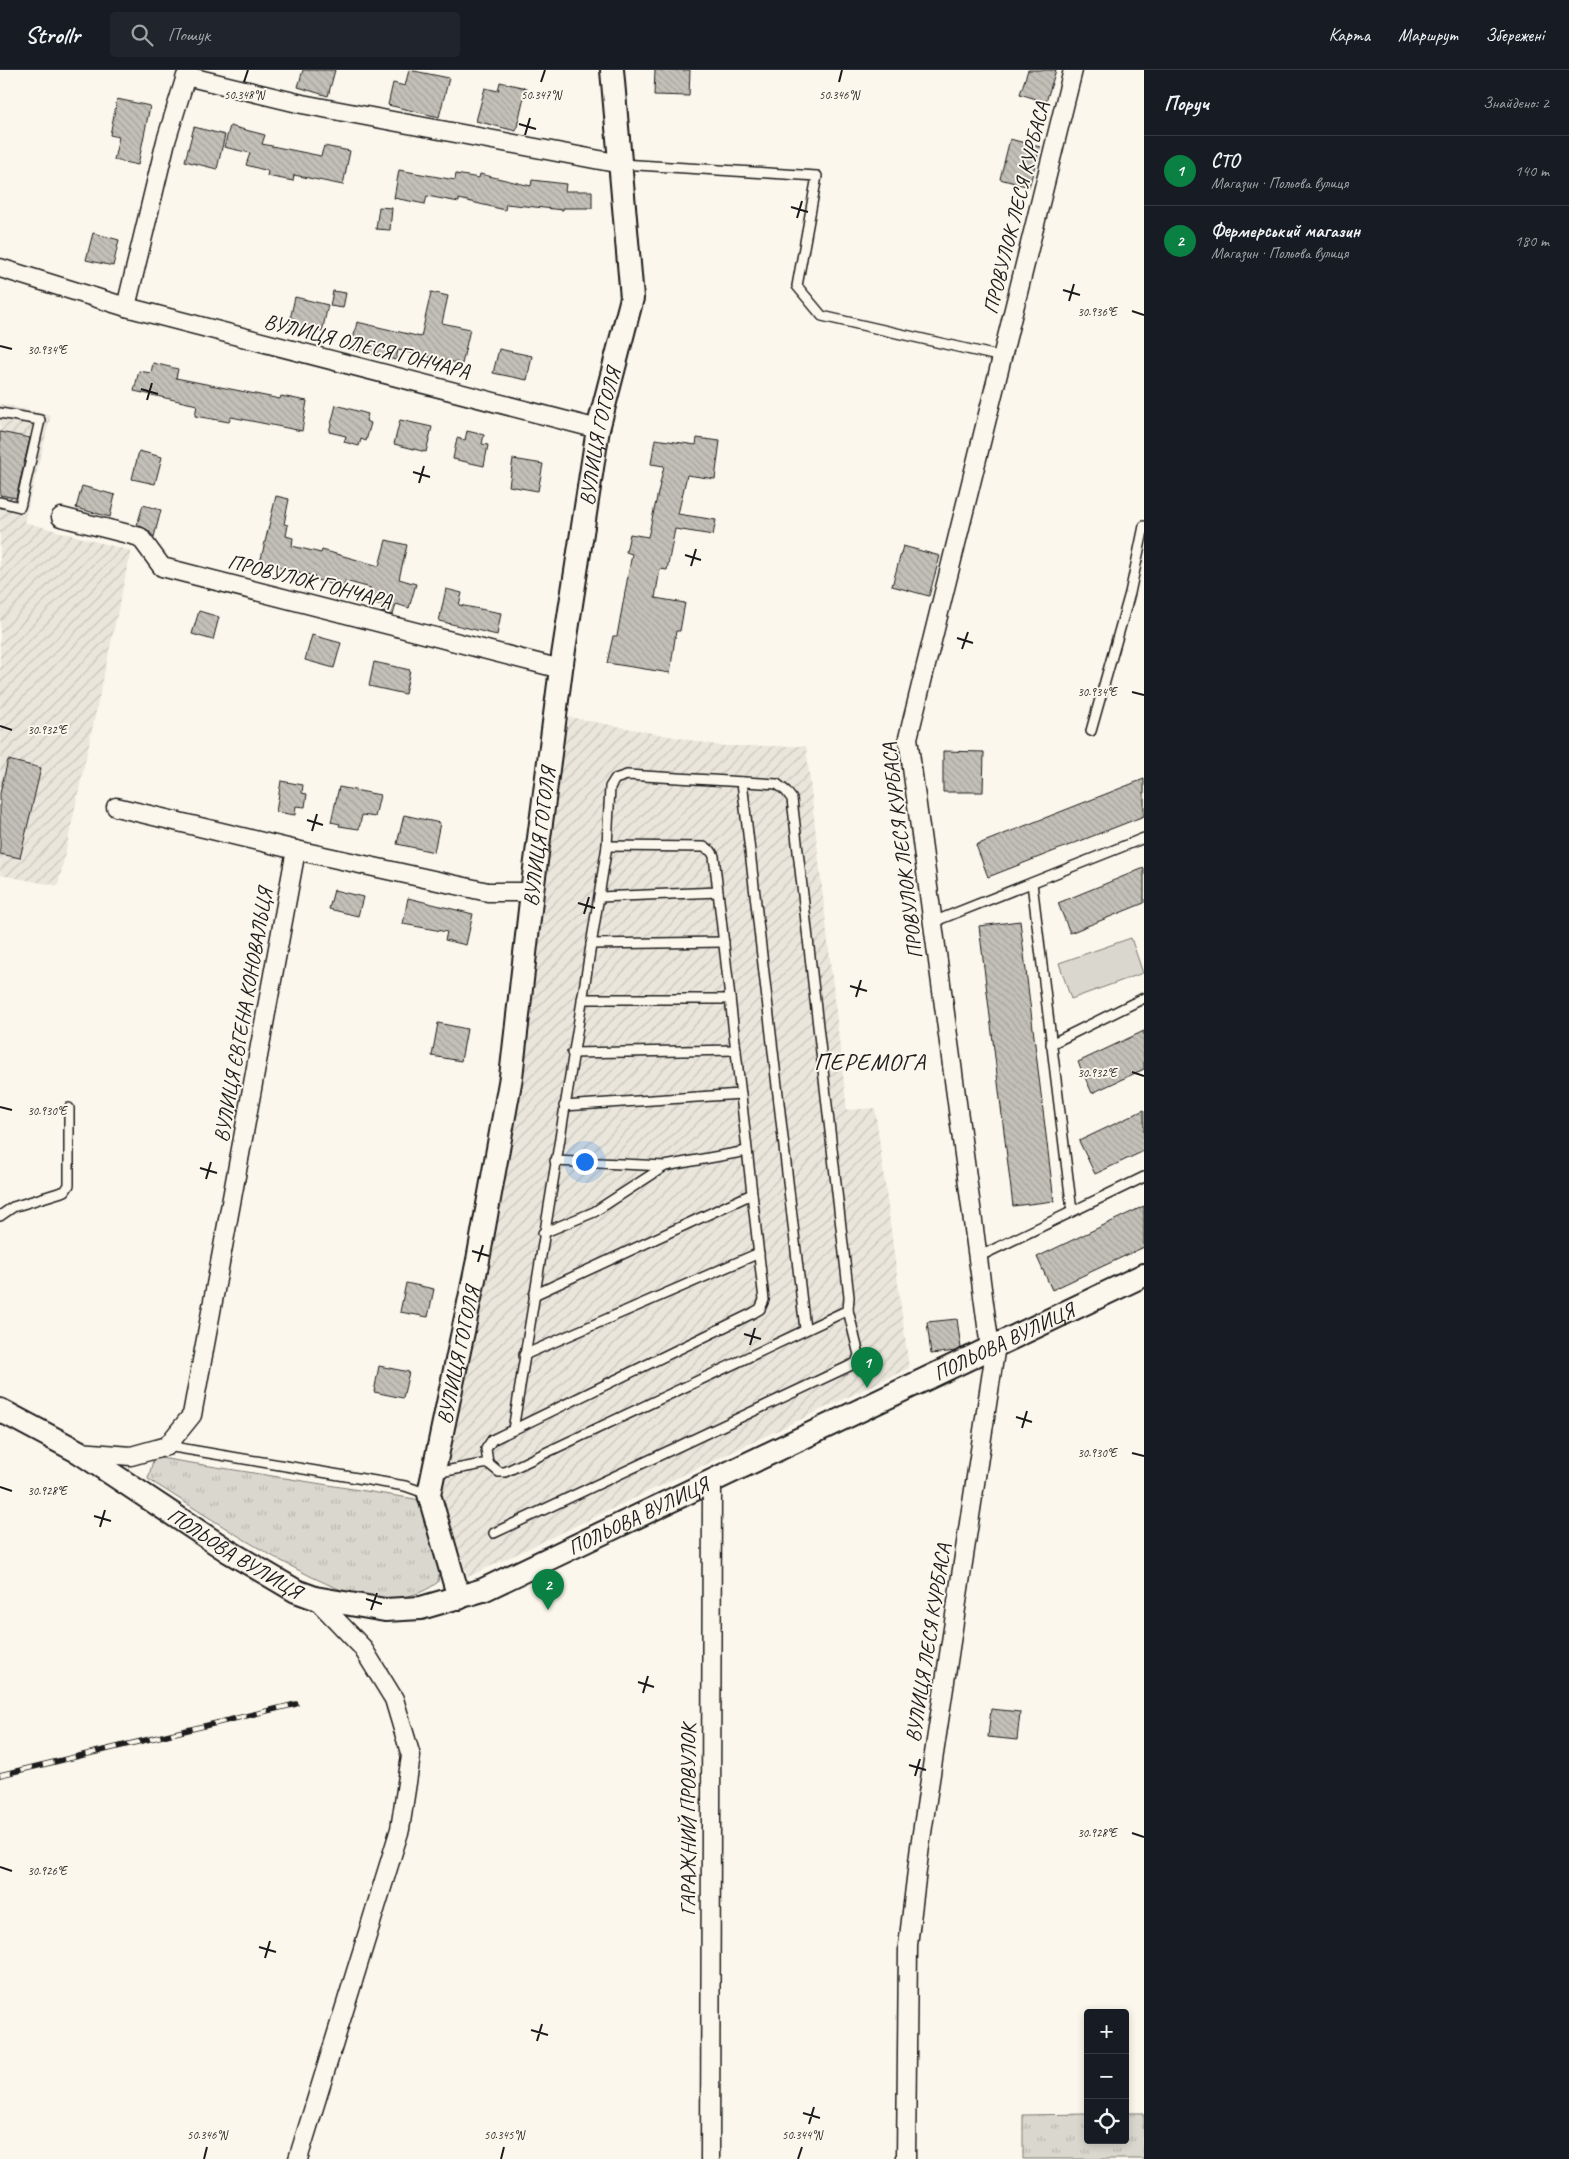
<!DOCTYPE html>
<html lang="uk">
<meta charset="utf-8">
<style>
:root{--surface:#171b24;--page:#20242c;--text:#f1f3f6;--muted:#9ea1a6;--line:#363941;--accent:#0b8043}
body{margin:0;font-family:Caveat,sans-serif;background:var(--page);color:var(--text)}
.controls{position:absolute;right:15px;bottom:15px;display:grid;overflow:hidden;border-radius:5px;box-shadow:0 2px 8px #0003}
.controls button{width:45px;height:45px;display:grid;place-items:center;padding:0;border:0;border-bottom:1px solid var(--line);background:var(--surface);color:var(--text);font:25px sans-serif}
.you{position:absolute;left:584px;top:1091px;width:18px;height:18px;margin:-12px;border:4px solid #fff;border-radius:50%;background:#1a73e8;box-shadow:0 0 0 8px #1a73e833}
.badge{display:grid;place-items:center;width:32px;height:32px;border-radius:50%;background:var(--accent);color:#fff;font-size:16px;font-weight:700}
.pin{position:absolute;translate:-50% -41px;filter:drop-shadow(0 1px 2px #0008)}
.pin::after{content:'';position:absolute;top:26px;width:18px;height:15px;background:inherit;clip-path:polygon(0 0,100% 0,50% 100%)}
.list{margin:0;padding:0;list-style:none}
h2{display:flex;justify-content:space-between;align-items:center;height:65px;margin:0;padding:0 20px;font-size:21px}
h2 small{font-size:16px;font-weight:400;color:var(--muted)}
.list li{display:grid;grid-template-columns:32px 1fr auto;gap:15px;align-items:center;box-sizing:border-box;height:70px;padding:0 20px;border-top:1px solid var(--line)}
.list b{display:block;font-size:19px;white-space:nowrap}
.list p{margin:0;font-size:16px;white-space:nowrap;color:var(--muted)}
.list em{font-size:16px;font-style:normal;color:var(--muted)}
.icon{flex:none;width:28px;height:28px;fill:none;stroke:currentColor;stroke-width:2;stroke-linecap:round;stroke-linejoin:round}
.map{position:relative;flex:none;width:1144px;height:2089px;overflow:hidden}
header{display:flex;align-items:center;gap:30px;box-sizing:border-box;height:70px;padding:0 25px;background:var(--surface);border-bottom:1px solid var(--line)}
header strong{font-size:24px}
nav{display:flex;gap:28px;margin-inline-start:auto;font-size:18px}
.search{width:350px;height:45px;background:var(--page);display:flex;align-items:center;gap:12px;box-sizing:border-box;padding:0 18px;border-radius:5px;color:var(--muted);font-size:19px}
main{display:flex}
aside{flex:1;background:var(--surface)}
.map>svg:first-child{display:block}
.industrial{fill:url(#industrial-furrows)}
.grass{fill:url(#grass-tufts);stroke:#7b7a75}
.pitch{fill:#dad7ce;stroke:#7b7a75}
.building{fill:url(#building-back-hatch);stroke:#1c1c1c}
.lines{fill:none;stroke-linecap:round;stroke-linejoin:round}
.service-casing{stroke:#1c1c1c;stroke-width:12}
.minor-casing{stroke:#1c1c1c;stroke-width:21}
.tertiary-casing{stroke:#1c1c1c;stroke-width:26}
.service{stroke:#fbf7ec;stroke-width:9}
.minor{stroke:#fbf7ec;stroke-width:18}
.tertiary{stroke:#fbf7ec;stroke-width:22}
.rail-casing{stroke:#1c1c1c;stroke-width:5.5}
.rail{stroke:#fbf7ec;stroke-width:4;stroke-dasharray:11;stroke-linecap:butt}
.ticks{fill:none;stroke:#1c1c1c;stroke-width:2}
.labels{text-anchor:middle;stroke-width:4;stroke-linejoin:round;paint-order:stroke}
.street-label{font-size:21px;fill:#1c1c1c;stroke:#fbf7ec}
.quarter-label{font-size:24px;letter-spacing:1px;fill:#1c1c1c;stroke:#fbf7ec}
.ticks-label{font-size:12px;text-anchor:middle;fill:#1c1c1c;stroke:#fbf7ec;stroke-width:4;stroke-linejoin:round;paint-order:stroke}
</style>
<header>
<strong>Strollr</strong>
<div class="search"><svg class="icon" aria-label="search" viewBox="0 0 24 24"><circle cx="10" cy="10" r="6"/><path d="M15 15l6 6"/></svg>Пошук</div>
<nav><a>Карта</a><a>Маршрут</a><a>Збережені</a></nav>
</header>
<main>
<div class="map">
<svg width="1144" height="2089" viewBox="0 0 1144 2089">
<defs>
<pattern id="industrial-furrows" width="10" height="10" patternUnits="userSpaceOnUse" patternTransform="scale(1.25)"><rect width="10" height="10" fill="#eae6dc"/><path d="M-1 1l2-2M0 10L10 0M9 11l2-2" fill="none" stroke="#c8c5bc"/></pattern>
<pattern id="grass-tufts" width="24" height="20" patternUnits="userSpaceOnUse" patternTransform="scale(1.25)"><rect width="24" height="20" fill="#dad7ce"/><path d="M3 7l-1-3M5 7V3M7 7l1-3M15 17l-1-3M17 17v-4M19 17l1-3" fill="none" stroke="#bab8b0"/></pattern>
<pattern id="building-back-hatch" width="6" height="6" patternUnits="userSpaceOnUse" patternTransform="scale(1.25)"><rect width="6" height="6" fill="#c3c0b8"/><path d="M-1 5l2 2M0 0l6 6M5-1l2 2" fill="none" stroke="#a7a49e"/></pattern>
</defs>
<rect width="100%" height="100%" fill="#fbf7ec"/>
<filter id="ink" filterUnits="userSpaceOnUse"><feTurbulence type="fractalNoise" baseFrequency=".02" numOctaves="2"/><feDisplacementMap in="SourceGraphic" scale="10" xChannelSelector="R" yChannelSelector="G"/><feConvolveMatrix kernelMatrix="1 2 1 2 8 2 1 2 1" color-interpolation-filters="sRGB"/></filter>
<g filter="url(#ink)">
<!-- industrial -->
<g class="industrial">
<path d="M 0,334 L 51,345 L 24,452 L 131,481 L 58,816 L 0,805 Z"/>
<path d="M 569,647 L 721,676 L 806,676 L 847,1040 L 875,1038 L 909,1298 L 468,1507 L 438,1424 L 562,671 Z"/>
</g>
<!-- grass -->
<g class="grass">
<path d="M 154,1387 L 415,1429 L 425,1435 L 440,1490 L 438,1512 C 419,1527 393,1531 369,1528 C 349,1525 330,1515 312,1507 C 255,1479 201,1442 148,1409 Z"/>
<path d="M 1125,2043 L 1144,2043 L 1144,2089 L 1023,2089 L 1023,2045 L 1088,2044 L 1088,2070 L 1125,2070 Z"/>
</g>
<!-- pitch -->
<path class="pitch" d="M 1131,868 L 1143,903 L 1071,929 L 1059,893 Z"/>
<!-- building -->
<g class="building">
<path d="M 303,0 L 335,0 L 328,26 L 298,17 Z"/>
<path d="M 409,0 L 449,8 L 439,47 L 388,35 L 393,13 L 405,16 Z"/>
<path d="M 655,0 L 690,0 L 689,26 L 654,25 Z"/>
<path d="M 1028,0 L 1056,0 L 1046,32 L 1020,24 Z"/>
<path d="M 500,12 L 526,18 L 516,61 L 476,51 L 485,18 L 498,21 Z"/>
<path d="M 117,29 L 150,36 L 138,95 L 114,90 L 119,67 L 110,65 Z"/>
<path d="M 230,56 L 265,65 L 262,74 L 321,86 L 324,76 L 350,81 L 343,115 L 294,105 L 293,111 L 267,106 L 268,101 L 246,95 L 250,83 L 224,77 Z"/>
<path d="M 194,57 L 225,65 L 217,99 L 185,91 Z"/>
<path d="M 1010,69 L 1040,77 L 1029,117 L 1000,109 Z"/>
<path d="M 399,100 L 455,110 L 456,104 L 479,108 L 480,104 L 531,116 L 532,110 L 566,114 L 565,121 L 592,121 L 592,138 L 563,138 L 563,140 L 506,134 L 505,140 L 459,129 L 459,132 L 427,126 L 425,134 L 394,128 Z"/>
<path d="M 379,137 L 392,138 L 390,160 L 376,159 Z"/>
<path d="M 93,163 L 119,170 L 113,196 L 86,190 Z"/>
<path d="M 333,221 L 346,223 L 343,238 L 330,236 Z"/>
<path d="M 431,222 L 448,226 L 442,253 L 470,259 L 462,294 L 398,280 L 396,290 L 351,279 L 357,252 L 421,267 Z"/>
<path d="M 295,227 L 328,235 L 322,262 L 289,254 Z"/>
<path d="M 499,279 L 532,286 L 527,310 L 493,303 Z"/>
<path d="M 153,293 L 178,299 L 176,308 L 280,329 L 281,326 L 307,331 L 302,361 L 231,347 L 229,352 L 195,346 L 197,335 L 134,321 L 139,301 L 151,303 Z"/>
<path d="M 336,335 L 368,344 L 366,351 L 371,353 L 366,371 L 361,369 L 359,376 L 344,372 L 346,366 L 329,362 Z"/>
<path d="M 400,350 L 432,357 L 426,382 L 394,374 Z"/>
<path d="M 467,361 L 484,365 L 482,374 L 488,375 L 484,396 L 453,389 L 457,368 L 465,370 Z"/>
<path d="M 0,362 L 30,368 L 16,428 L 0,425 Z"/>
<path d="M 697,368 L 720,371 L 715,409 L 687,405 L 678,444 L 716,450 L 713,465 L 675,459 L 667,500 L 660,499 L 655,528 L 685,533 L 680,561 L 676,561 L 670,603 L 607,593 L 613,566 L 617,566 L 632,484 L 626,482 L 630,464 L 648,467 L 664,396 L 651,394 L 655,369 L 696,375 Z"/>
<path d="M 139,381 L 162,387 L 155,414 L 132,409 Z"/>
<path d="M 513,389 L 543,394 L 538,421 L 509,416 Z"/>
<path d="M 82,416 L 115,425 L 110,447 L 76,438 Z"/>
<path d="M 276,426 L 289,429 L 284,454 L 288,455 L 286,466 L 293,468 L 292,476 L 321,483 L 322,480 L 379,496 L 386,470 L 407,475 L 399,509 L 416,514 L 409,538 L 396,534 L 393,545 L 381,542 L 382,536 L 367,532 L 371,518 L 345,511 L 344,518 L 314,509 L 315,506 L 260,493 Z"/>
<path d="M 143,435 L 161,440 L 154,467 L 148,460 L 137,455 Z"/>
<path d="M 903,476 L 940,486 L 929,526 L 892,516 Z"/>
<path d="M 446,519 L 462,523 L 459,535 L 501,543 L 497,565 L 439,551 Z"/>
<path d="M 199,541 L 219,547 L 213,570 L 192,564 Z"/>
<path d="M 312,565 L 341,573 L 334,598 L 305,590 Z"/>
<path d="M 374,592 L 410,600 L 405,624 L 369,616 Z"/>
<path d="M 943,681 L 984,682 L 983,722 L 943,722 Z"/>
<path d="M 8,690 L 41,698 L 20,788 L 0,784 L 0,723 Z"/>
<path d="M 1144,709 L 1144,746 L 988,807 L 976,775 Z"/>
<path d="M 281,711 L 303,715 L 302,723 L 307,724 L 305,737 L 296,736 L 295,745 L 276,742 Z"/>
<path d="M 339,717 L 380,725 L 375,747 L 362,745 L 359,759 L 339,756 L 340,754 L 331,752 Z"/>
<path d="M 404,745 L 440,753 L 434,782 L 397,774 Z"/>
<path d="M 1144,798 L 1144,833 L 1070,863 L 1058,833 Z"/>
<path d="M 334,820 L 363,827 L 358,846 L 329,839 Z"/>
<path d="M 408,828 L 473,844 L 466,875 L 445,870 L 447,862 L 403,854 Z"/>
<path d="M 1020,851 L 1054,1131 L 1013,1136 L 979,856 Z"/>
<path d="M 438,953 L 467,959 L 461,991 L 432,986 Z"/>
<path d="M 1144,961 L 1144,999 L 1092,1023 L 1078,992 Z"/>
<path d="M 1144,1040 L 1144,1081 L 1095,1104 L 1079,1071 Z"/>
<path d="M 1144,1136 L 1144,1177 L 1052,1220 L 1037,1187 Z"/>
<path d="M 406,1213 L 434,1219 L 428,1247 L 400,1242 Z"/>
<path d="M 957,1249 L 961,1278 L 955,1281 L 931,1284 L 927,1252 Z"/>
<path d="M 379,1296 L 409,1302 L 403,1328 L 374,1322 Z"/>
<path d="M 991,1639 L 1020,1642 L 1017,1670 L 988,1667 Z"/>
</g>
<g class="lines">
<defs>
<g id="service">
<path d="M 621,94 L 817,106 L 797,216 L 822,246 L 1002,287"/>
<path d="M 0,343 L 40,350 L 20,437 L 0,432"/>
<path d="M 1091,661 L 1130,523 L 1144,456"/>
<path d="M 742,712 L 805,1259"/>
<path d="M 1032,813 L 1072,1141"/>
<path d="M 599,827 L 718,822"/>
<path d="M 933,852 L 1144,768"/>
<path d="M 591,874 L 724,872"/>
<path d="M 582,929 L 730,929"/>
<path d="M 1051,974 L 1144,928"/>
<path d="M 572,983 L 736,980"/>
<path d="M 564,1036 L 741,1024"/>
<path d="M 555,1091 L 665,1096 L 747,1081"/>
<path d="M 0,1146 L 13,1137 L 65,1121 L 69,1115 L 69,1038"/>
<path d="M 543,1163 L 594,1142 L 665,1096"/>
<path d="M 978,1187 L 1144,1107"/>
<path d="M 534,1225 L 752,1124"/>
<path d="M 524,1285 L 759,1183"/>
<path d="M 167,1376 L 405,1416 L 428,1424"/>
<path d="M 488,1393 L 499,1402 L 505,1402 L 848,1240 L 849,1227 L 792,729 L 786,721 L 777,714 L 627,705 L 615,709 L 610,717 L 607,776 L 513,1360"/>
<path d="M 435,1403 L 488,1393 L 486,1379 L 492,1370 L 753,1243 L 760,1239 L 764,1230 L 714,786 L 711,781 L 704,777 L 607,776"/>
<path d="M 494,1463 L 856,1293 L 859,1285 L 848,1240"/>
</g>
<g id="minor">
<path d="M 0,198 L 126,237 L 598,359"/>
<path d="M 126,237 L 166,71 L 186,6 L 302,34 L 621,94"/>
<path d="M 61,447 L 140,467 L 162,497 L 561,599"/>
<path d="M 116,737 L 296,780 L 488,822 L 532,822"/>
<path d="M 990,1278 L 908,668 L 1073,0"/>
<path d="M 79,1382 L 131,1386 L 167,1376 L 192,1345 L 296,780"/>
<path d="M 298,2089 L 400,1759 L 411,1686 L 394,1629 L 362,1577 L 315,1528"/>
<path d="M 710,2089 L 712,1411"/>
<path d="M 906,2089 L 908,1875 L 920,1776 L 996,1275"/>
</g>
<g id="tertiary">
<path id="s1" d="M 0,1340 L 79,1382 L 228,1481 L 296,1521 L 315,1528 L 385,1540 L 421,1538 L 483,1520 L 1144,1205"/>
<path id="s2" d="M 459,1528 L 429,1424 L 478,1190 L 511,1007 L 532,822 L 561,599 L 598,359 L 632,228 L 612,0"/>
</g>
</defs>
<!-- service casing -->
<use href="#service" class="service-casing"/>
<!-- minor casing -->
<use href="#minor" class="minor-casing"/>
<!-- tertiary casing -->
<use href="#tertiary" class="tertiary-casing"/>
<!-- service -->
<use href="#service" class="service"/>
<!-- minor -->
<use href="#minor" class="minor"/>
<!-- tertiary -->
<use href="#tertiary" class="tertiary"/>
<defs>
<path id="rail" d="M 0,1705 L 296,1634"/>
</defs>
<!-- rail casing -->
<use href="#rail" class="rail-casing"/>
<!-- rail -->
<use href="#rail" class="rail"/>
</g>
</g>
<!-- ticks -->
<path class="ticks" d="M 244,12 L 248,0M 541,12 L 545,0M 839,12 L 842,0M 519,54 L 536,59M 525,65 L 530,48M 791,137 L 808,142M 797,148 L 802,131M 1063,220 L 1080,225M 1069,231 L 1074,214M 1132,241 L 1144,245M 0,276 L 12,279M 141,319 L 158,324M 147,330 L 152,313M 413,402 L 430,407M 419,413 L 424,396M 685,485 L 701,490M 691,496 L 696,479M 957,568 L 973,573M 962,579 L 968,562M 1132,622 L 1144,625M 0,656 L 12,660M 307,750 L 323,755M 312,761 L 317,744M 578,833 L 595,838M 584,844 L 589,827M 850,916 L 867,921M 856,927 L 861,910M 1132,1002 L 1144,1006M 0,1037 L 12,1040M 200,1098 L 217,1103M 206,1109 L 211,1092M 472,1181 L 489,1186M 478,1192 L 483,1175M 744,1264 L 761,1269M 750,1275 L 755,1258M 1016,1347 L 1032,1352M 1022,1358 L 1027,1341M 1132,1383 L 1144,1386M 0,1417 L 12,1421M 94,1446 L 111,1451M 100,1457 L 105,1440M 366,1529 L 382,1534M 371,1540 L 377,1523M 638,1612 L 654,1617M 643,1623 L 648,1606M 909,1695 L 926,1700M 915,1706 L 920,1689M 1132,1763 L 1144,1767M 0,1797 L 12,1801M 259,1877 L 276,1882M 265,1888 L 270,1871M 531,1960 L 548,1965M 537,1971 L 542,1954M 803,2043 L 820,2048M 809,2054 L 814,2037M 204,2089 L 207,2077M 501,2089 L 504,2077M 798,2089 L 802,2077"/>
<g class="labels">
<!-- street labels -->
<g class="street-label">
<text transform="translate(1016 138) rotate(-76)" y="7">ПРОВУЛОК ЛЕСЯ КУРБАСА</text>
<text transform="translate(367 276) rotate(14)" y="7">ВУЛИЦЯ ОЛЕСЯ ГОНЧАРА</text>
<text dy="7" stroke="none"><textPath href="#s2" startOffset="1180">ВУЛИЦЯ ГОГОЛЯ</textPath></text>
<text transform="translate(310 511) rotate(14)" y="7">ПРОВУЛОК ГОНЧАРА</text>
<text dy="7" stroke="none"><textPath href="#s2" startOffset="775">ВУЛИЦЯ ГОГОЛЯ</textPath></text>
<text transform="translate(902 781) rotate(-97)" y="7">ПРОВУЛОК ЛЕСЯ КУРБАСА</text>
<text transform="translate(243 945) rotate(-80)" y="7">ВУЛИЦЯ ЄВГЕНА КОНОВАЛЬЦЯ</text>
<text dy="7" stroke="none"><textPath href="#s1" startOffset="1116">ПОЛЬОВА ВУЛИЦЯ</textPath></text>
<text dy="7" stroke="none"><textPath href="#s2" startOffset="250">ВУЛИЦЯ ГОГОЛЯ</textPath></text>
<text dy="7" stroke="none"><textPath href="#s1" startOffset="711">ПОЛЬОВА ВУЛИЦЯ</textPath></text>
<text dy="7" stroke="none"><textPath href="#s1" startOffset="275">ПОЛЬОВА ВУЛИЦЯ</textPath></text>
<text transform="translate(928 1573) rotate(-81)" y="7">ВУЛИЦЯ ЛЕСЯ КУРБАСА</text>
<text transform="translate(688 1750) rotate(-90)" y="7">ГАРАЖНИЙ ПРОВУЛОК</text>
</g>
<!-- quarter labels -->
<g class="quarter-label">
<text x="870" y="1000">ПЕРЕМОГА</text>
</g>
</g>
<g class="ticks-label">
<text x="244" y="29">50.348°N</text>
<text x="541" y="29">50.347°N</text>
<text x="839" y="29">50.346°N</text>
<text x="1097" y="246">30.936°E</text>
<text x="47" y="284">30.934°E</text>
<text x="1097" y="626">30.934°E</text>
<text x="47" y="664">30.932°E</text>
<text x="1097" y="1007">30.932°E</text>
<text x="47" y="1045">30.930°E</text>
<text x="1097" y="1387">30.930°E</text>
<text x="47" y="1425">30.928°E</text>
<text x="1097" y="1767">30.928°E</text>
<text x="47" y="1805">30.926°E</text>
<text x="207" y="2069">50.346°N</text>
<text x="504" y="2069">50.345°N</text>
<text x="802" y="2069">50.344°N</text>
</g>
</svg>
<div class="controls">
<button>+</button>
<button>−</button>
<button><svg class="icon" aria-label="locate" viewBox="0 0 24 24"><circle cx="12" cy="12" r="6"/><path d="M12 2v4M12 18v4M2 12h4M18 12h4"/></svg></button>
</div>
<div class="you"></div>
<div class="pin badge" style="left:867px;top:1318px">1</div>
<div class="pin badge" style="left:548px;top:1540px">2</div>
</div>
<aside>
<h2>Поруч<small>Знайдено: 2</small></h2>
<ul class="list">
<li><span class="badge">1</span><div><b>СТО</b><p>Магазин · Польова вулиця</p></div><em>140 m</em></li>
<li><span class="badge">2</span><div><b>Фермерський магазин</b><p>Магазин · Польова вулиця</p></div><em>180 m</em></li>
</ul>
</aside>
</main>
